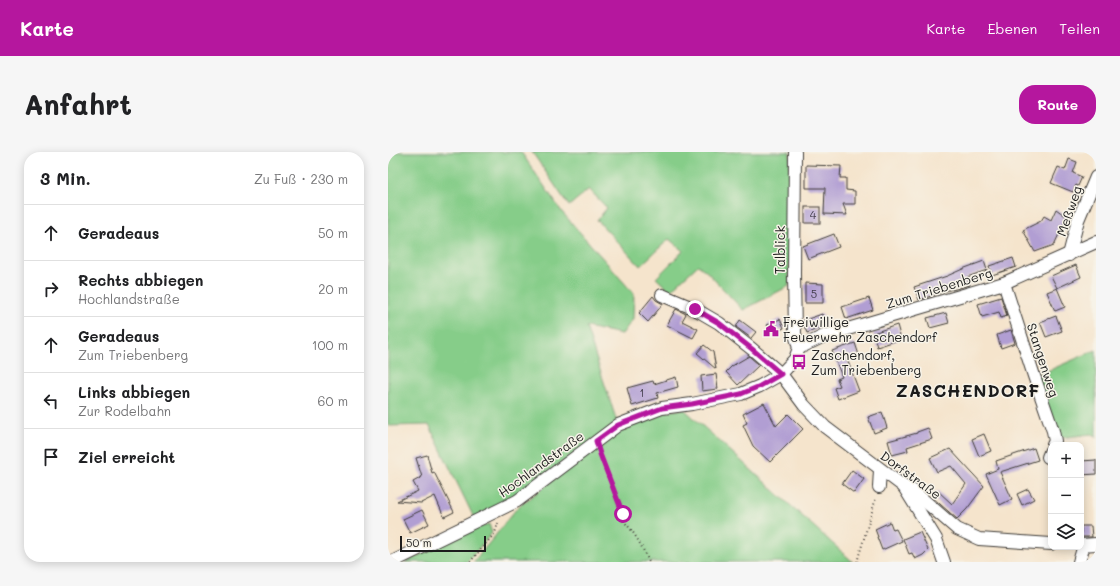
<!DOCTYPE html>
<html lang="de">
<meta charset="utf-8">
<style>
:root{--surface:#fff;--page:#f6f6f6;--text:#202124;--muted:#757577;--line:#e0e0e0;--accent:#b5179e}
body{margin:0;font-family:Mali,sans-serif;background:var(--page);color:var(--text)}
.controls{position:absolute;right:12px;bottom:12px;display:grid;overflow:hidden;border-radius:8px;box-shadow:0 2px 10px #0003}
.controls button{width:36px;height:36px;display:grid;place-items:center;padding:0;border:0;border-bottom:1px solid var(--line);background:var(--surface);color:var(--text);font:20px sans-serif}
.scale{position:absolute;left:12px;bottom:10px;width:86px;box-sizing:border-box;padding-left:4px;border:2px solid #1c1c1c;border-top:0;font-size:11px;line-height:14px;white-space:nowrap;color:#1c1c1c;-webkit-text-stroke:3px #f7f3e8;paint-order:stroke}
.stop{position:absolute;width:12px;height:12px;margin:-9px;border:3px solid #b5179e;border-radius:50%;background:#fff}
.stop.end{background:#b5179e;border-color:#fff;box-shadow:0 1px 4px #0008}
.list{margin:0;padding:0;list-style:none}
h2{display:flex;justify-content:space-between;align-items:center;height:52px;margin:0;padding:0 16px;font-size:17px}
h2 small{font-size:13px;font-weight:400;color:var(--muted)}
.list li{display:grid;grid-template-columns:26px 1fr auto;gap:12px;align-items:center;box-sizing:border-box;height:56px;padding:0 16px;border-top:1px solid var(--line)}
.list b{display:block;font-size:15px;white-space:nowrap}
.list p{margin:0;font-size:13px;white-space:nowrap;color:var(--muted)}
.list em{font-size:13px;font-style:normal;color:var(--muted)}
.icon{flex:none;width:22px;height:22px;fill:none;stroke:currentColor;stroke-width:2;stroke-linecap:round;stroke-linejoin:round}
.map{position:relative;flex:none;width:708px;height:410px;overflow:hidden;border-radius:16px}
header{display:flex;align-items:center;gap:24px;box-sizing:border-box;height:56px;padding:0 20px;background:var(--accent);color:#fff}
header strong{font-size:19px}
nav{display:flex;gap:22px;margin-inline-start:auto;font-size:14px}
.intro{display:flex;align-items:center;justify-content:space-between;box-sizing:border-box;height:96px;padding:0 24px}
h1{margin:0;font-size:28px}
.button{padding:10px 18px;border-radius:16px;background:var(--accent);color:#fff;font-size:14px;font-weight:700}
main{display:flex;gap:24px;padding:0 24px}
aside{flex:1;background:var(--surface);border-radius:16px;box-shadow:0 2px 10px #0003}
.map>svg:first-child{display:block}
.green{fill:#86cd89;stroke:#517452}
.building{fill:#b19ed3}
.lines{fill:none;stroke-linecap:round;stroke-linejoin:round}
.minor-casing{stroke:#3d3a36;stroke-width:14}
.path{stroke:#3d3a36;stroke-width:2;stroke-dasharray:1 3;stroke-linecap:butt}
.minor{stroke:#fff;stroke-width:12}
.route{stroke:#b5179e;stroke-width:5}
.labels{text-anchor:middle;stroke-width:3;stroke-linejoin:round;paint-order:stroke}
.number-label{font-size:11px;fill:#413c4a}
.street-label{font-size:13px;fill:#1c1c1c;stroke:#f7f3e8}
.poi-label{font-size:13px;fill:#1c1c1c;stroke:#f7f3e8;text-anchor:start}
.district-label{font-size:17px;font-weight:bold;letter-spacing:1px;fill:#1c1c1c;stroke:#f7f3e8}
</style>
<header>
<strong>Karte</strong>
<nav><a>Karte</a><a>Ebenen</a><a>Teilen</a></nav>
</header>
<div class="intro"><h1>Anfahrt</h1><a class="button">Route</a></div>
<main>
<aside>
<h2>3 Min.<small>Zu Fuß · 230 m</small></h2>
<ul class="list">
<li><svg class="icon" aria-label="ahead" viewBox="0 0 24 24"><path d="M12 20V5M6 11l6-6 6 6"/></svg><div><b>Geradeaus</b></div><em>50 m</em></li>
<li><svg class="icon" aria-label="right" viewBox="0 0 24 24"><path d="M7 20v-9h11M14 6l5 5-5 5"/></svg><div><b>Rechts abbiegen</b><p>Hochlandstraße</p></div><em>20 m</em></li>
<li><svg class="icon" aria-label="ahead" viewBox="0 0 24 24"><path d="M12 20V5M6 11l6-6 6 6"/></svg><div><b>Geradeaus</b><p>Zum Triebenberg</p></div><em>100 m</em></li>
<li><svg class="icon" aria-label="left" viewBox="0 0 24 24"><path d="M17 20v-9H6M10 6l-5 5 5 5"/></svg><div><b>Links abbiegen</b><p>Zur Rodelbahn</p></div><em>60 m</em></li>
<li><svg class="icon" aria-label="arrive" viewBox="0 0 24 24"><path d="M6 21V4h12l-3 4 3 4H6"/></svg><div><b>Ziel erreicht</b></div></li>
</ul>
</aside>
<div class="map">
<svg width="708" height="410" viewBox="0 0 708 410">
<rect width="100%" height="100%" fill="#f7f3e8"/>
<filter id="ink" filterUnits="userSpaceOnUse"><feTurbulence type="fractalNoise" baseFrequency=".025" numOctaves="2"/><feDisplacementMap in="SourceGraphic" scale="8" xChannelSelector="R" yChannelSelector="G"/><feConvolveMatrix kernelMatrix="1 2 1 2 8 2 1 2 1" color-interpolation-filters="sRGB"/></filter>
<filter id="wash" filterUnits="userSpaceOnUse"><feTurbulence type="fractalNoise" baseFrequency=".012" numOctaves="4" result="noise"/><feDisplacementMap in="SourceGraphic" scale="16" xChannelSelector="R" yChannelSelector="G"/><feGaussianBlur stdDeviation="0.9" result="paint"/><feColorMatrix in="noise" values="0 0 0 0 0 0 0 0 0 0 0 0 0 0 0 0 0 1.4 0 .05"/><feComposite in="paint" operator="in"/></filter>
<g filter="url(#wash)">
<rect width="100%" height="100%" fill="#f5e4cc"/>
<!-- green -->
<g class="green">
<path d="M 0,0 L 133,0 L 174,60 L 246,142 L 245,167 L 234,182 L 198,175 L 230,273 L 88,370 L 41,273 L 0,274 Z"/>
<path d="M 144,0 L 402,0 L 401,134 L 355,158 L 319,120 L 310,113 L 282,139 L 268,126 L 295,99 L 281,87 L 252,114 L 209,68 L 219,56 L 201,37 L 181,54 Z"/>
<path d="M 708,198 L 708,286 L 704,282 L 671,286 L 648,224 Z"/>
<path d="M 296,257 L 465,410 L 85,410 L 107,384 L 119,368 L 130,355 L 232,277 L 276,260 Z"/>
<path d="M 101,372 L 104,381 L 79,410 L 17,410 L 90,375 Z"/>
</g>
<g id="blocks">
<!-- building -->
<g class="building">
<path d="M 681,7 L 689,10 L 685,21 L 694,25 L 690,34 L 688,33 L 685,40 L 663,31 L 670,15 L 677,18 Z"/>
<path d="M 418,13 L 453,14 L 452,26 L 458,26 L 458,38 L 467,39 L 467,52 L 455,52 L 459,63 L 436,62 L 437,36 L 418,36 Z"/>
<rect x="417" y="55" width="15" height="16"/>
<path d="M 668,57 L 679,65 L 666,93 L 647,100 L 635,78 L 653,69 L 656,64 L 663,68 Z"/>
<path d="M 446,82 L 451,95 L 420,107 L 415,94 Z"/>
<path d="M 625,106 L 628,115 L 604,123 L 601,114 Z"/>
<path d="M 596,109 L 599,118 L 579,125 L 582,133 L 564,138 L 564,137 L 531,148 L 526,135 L 559,124 L 577,116 Z"/>
<path d="M 688,113 L 693,125 L 669,136 L 663,124 Z"/>
<path d="M 417,131 L 435,132 L 435,151 L 417,151 Z"/>
<path d="M 669,136 L 677,155 L 667,159 L 659,140 Z"/>
<path d="M 265,144 L 268,148 L 275,152 L 260,170 L 251,161 Z"/>
<path d="M 613,145 L 619,164 L 613,166 L 611,160 L 594,165 L 590,152 Z"/>
<path d="M 481,146 L 485,158 L 458,167 L 454,155 Z"/>
<path d="M 288,157 L 298,162 L 294,169 L 310,177 L 305,186 L 279,173 Z"/>
<path d="M 558,161 L 561,171 L 542,176 L 539,166 Z"/>
<path d="M 434,162 L 438,174 L 419,181 L 414,169 Z"/>
<path d="M 668,164 L 674,179 L 658,185 L 652,170 Z"/>
<path d="M 392,167 L 396,176 L 384,182 L 379,173 Z"/>
<path d="M 352,168 L 368,180 L 363,186 L 348,175 Z"/>
<path d="M 509,173 L 513,187 L 489,195 L 485,181 Z"/>
<path d="M 623,178 L 627,191 L 613,196 L 609,183 Z"/>
<path d="M 467,191 L 471,203 L 459,207 L 471,239 L 450,247 L 446,236 L 452,234 L 449,227 L 454,225 L 444,199 Z"/>
<path d="M 316,193 L 325,200 L 328,217 L 309,201 Z"/>
<path d="M 361,204 L 371,213 L 350,233 L 338,220 L 344,214 Z"/>
<path d="M 328,222 L 330,237 L 314,239 L 313,224 Z"/>
<path d="M 288,225 L 290,235 L 269,241 L 270,246 L 244,254 L 239,236 L 265,229 L 266,232 Z"/>
<path d="M 376,251 L 388,274 L 400,262 L 415,277 L 382,310 L 365,294 L 355,273 L 359,271 L 355,262 Z"/>
<path d="M 494,260 L 499,276 L 486,281 L 480,265 Z"/>
<path d="M 540,276 L 544,287 L 519,295 L 520,299 L 504,303 L 500,289 L 529,281 L 529,280 Z"/>
<path d="M 596,282 L 603,299 L 591,304 L 584,287 Z"/>
<path d="M 646,296 L 650,308 L 612,320 L 624,347 L 612,353 L 598,322 L 610,317 L 608,309 Z"/>
<path d="M 562,297 L 596,334 L 579,357 L 569,367 L 544,345 L 550,339 L 564,352 L 578,332 L 563,314 L 549,320 L 542,306 Z"/>
<path d="M 39,303 L 44,321 L 46,320 L 66,360 L 56,365 L 47,344 L 33,351 L 9,349 L 30,339 L 25,330 L 34,325 L 28,306 Z"/>
<path d="M 708,308 L 708,322 L 693,323 L 693,309 Z"/>
<path d="M 464,318 L 476,327 L 466,341 L 454,332 Z"/>
<path d="M 640,337 L 646,347 L 634,353 L 629,342 Z"/>
<path d="M 34,358 L 41,372 L 22,381 L 15,367 Z"/>
<path d="M 502,370 L 505,378 L 508,377 L 514,389 L 494,398 L 489,385 L 490,385 L 487,377 Z"/>
<path d="M 693,374 L 703,374 L 704,385 L 693,385 Z"/>
<path d="M 532,380 L 540,398 L 535,403 L 527,407 L 524,401 L 521,402 L 515,387 Z"/>
</g>
</g>
</g>
<g filter="url(#ink)">
<use href="#blocks" fill-opacity="0" stroke="#3d3a36" stroke-width="1"/>
<g class="lines">
<defs>
<g id="minor">
<path d="M 407,0 L 406,122 L 407,182 L 411,196"/>
<path d="M 681,103 L 690,68 L 708,25"/>
<path d="M 616,131 L 646,224 L 665,279 L 667,289 L 665,293"/>
<path d="M 274,143 L 307,157 L 331,171 L 364,197 L 393,222 L 416,253 L 437,275 L 515,334 L 524,338 L 569,377 L 591,387 L 663,392"/>
<path d="M 660,305 L 663,298"/>
<path d="M 491,335 L 492,318"/>
<path d="M 516,335 L 548,387 L 556,410"/>
<path d="M 693,393 L 708,392"/>
<path d="M 4,410 L 129,349 L 230,273 L 274,256 L 304,252 L 353,242 L 372,234 L 393,222 L 407,207 L 411,196 L 436,184 L 616,131 L 708,90"/>
<path d="M 691,410 L 696,393"/>
</g>
</defs>
<!-- minor casing -->
<use href="#minor" class="minor-casing"/>
<!-- path -->
<g class="path">
<path d="M 212,302 L 235,362 L 233,367 C 246,378 254,395 261,410"/>
<path d="M 82,410 L 107,381 L 110,371"/>
<path d="M 469,410 L 488,346"/>
</g>
<!-- minor -->
<use href="#minor" class="minor"/>
</g>
</g>
<g class="lines" filter="url(#ink)">
<!-- route -->
<path class="route" d="M 235,362 L 212,302 L 208,289 L 230,273 L 274,256 L 304,252 L 353,242 L 372,234 L 393,222 L 364,197 L 331,171 L 307,157"/>
</g>
<!-- icons -->
<defs>
<symbol id="civic-bare" viewBox="-9 -9 18 18"><path d="M-.6-6.5H3V-4.5H.6V-3L4-1V1h2V6H-6V1h2V-1L-.6-3ZM-1.2 2.5V6h2.4V2.5Z" fill="#b5179e" stroke="#f7f3e8" stroke-width="2.5" paint-order="stroke"/></symbol>
<symbol id="bus-bare" viewBox="-9 -9 18 18"><path d="M-5-6H5V4H4V6H2V4H-2V6H-4V4H-5ZM-3.5-4V0h7V-4ZM-3.5 1.2v1.5H-2V1.2ZM2 1.2v1.5H3.5V1.2Z" fill="#b5179e" stroke="#f7f3e8" stroke-width="2.5" paint-order="stroke"/></symbol>
</defs>
<g fill-rule="evenodd">
<use href="#civic-bare" x="372" y="166" width="22" height="22"/>
<use href="#bus-bare" x="400" y="199" width="22" height="22"/>
</g>
<g class="labels">
<!-- number labels -->
<g class="number-label">
<text x="425" y="67">4</text>
<text x="426" y="146">5</text>
<text x="254" y="245">1</text>
</g>
<!-- street labels -->
<g class="street-label">
<text transform="translate(681 59) rotate(-71)" y="5">Meßweg</text>
<text transform="translate(392 98) rotate(-90)" y="5">Talblick</text>
<text transform="translate(551 136) rotate(-17)" y="5">Zum Triebenberg</text>
<text transform="translate(655 208) rotate(72)" y="5">Stangenweg</text>
<text transform="translate(153 312) rotate(-36)" y="5">Hochlandstraße</text>
<text transform="translate(523 323) rotate(36)" y="5">Dorfstraße</text>
</g>
<!-- poi labels -->
<g class="poi-label">
<text x="395" y="175">Freiwillige<tspan x="395" dy="15">Feuerwehr Zaschendorf</tspan></text>
<text x="423" y="208">Zaschendorf,<tspan x="423" dy="15">Zum Triebenberg</tspan></text>
</g>
<!-- district labels -->
<g class="district-label">
<text x="580" y="245">ZASCHENDORF</text>
</g>
</g>
</svg>
<div class="controls">
<button>+</button>
<button>−</button>
<button><svg class="icon" aria-label="layers" viewBox="0 0 24 24"><path d="M12 4l9 5-9 5-9-5zM3 14l9 5 9-5"/></svg></button>
</div>
<div class="scale">50 m</div>
<div class="stop" style="left:235px;top:362px"></div>
<div class="stop end" style="left:307px;top:157px"></div>
</div>
</main>
